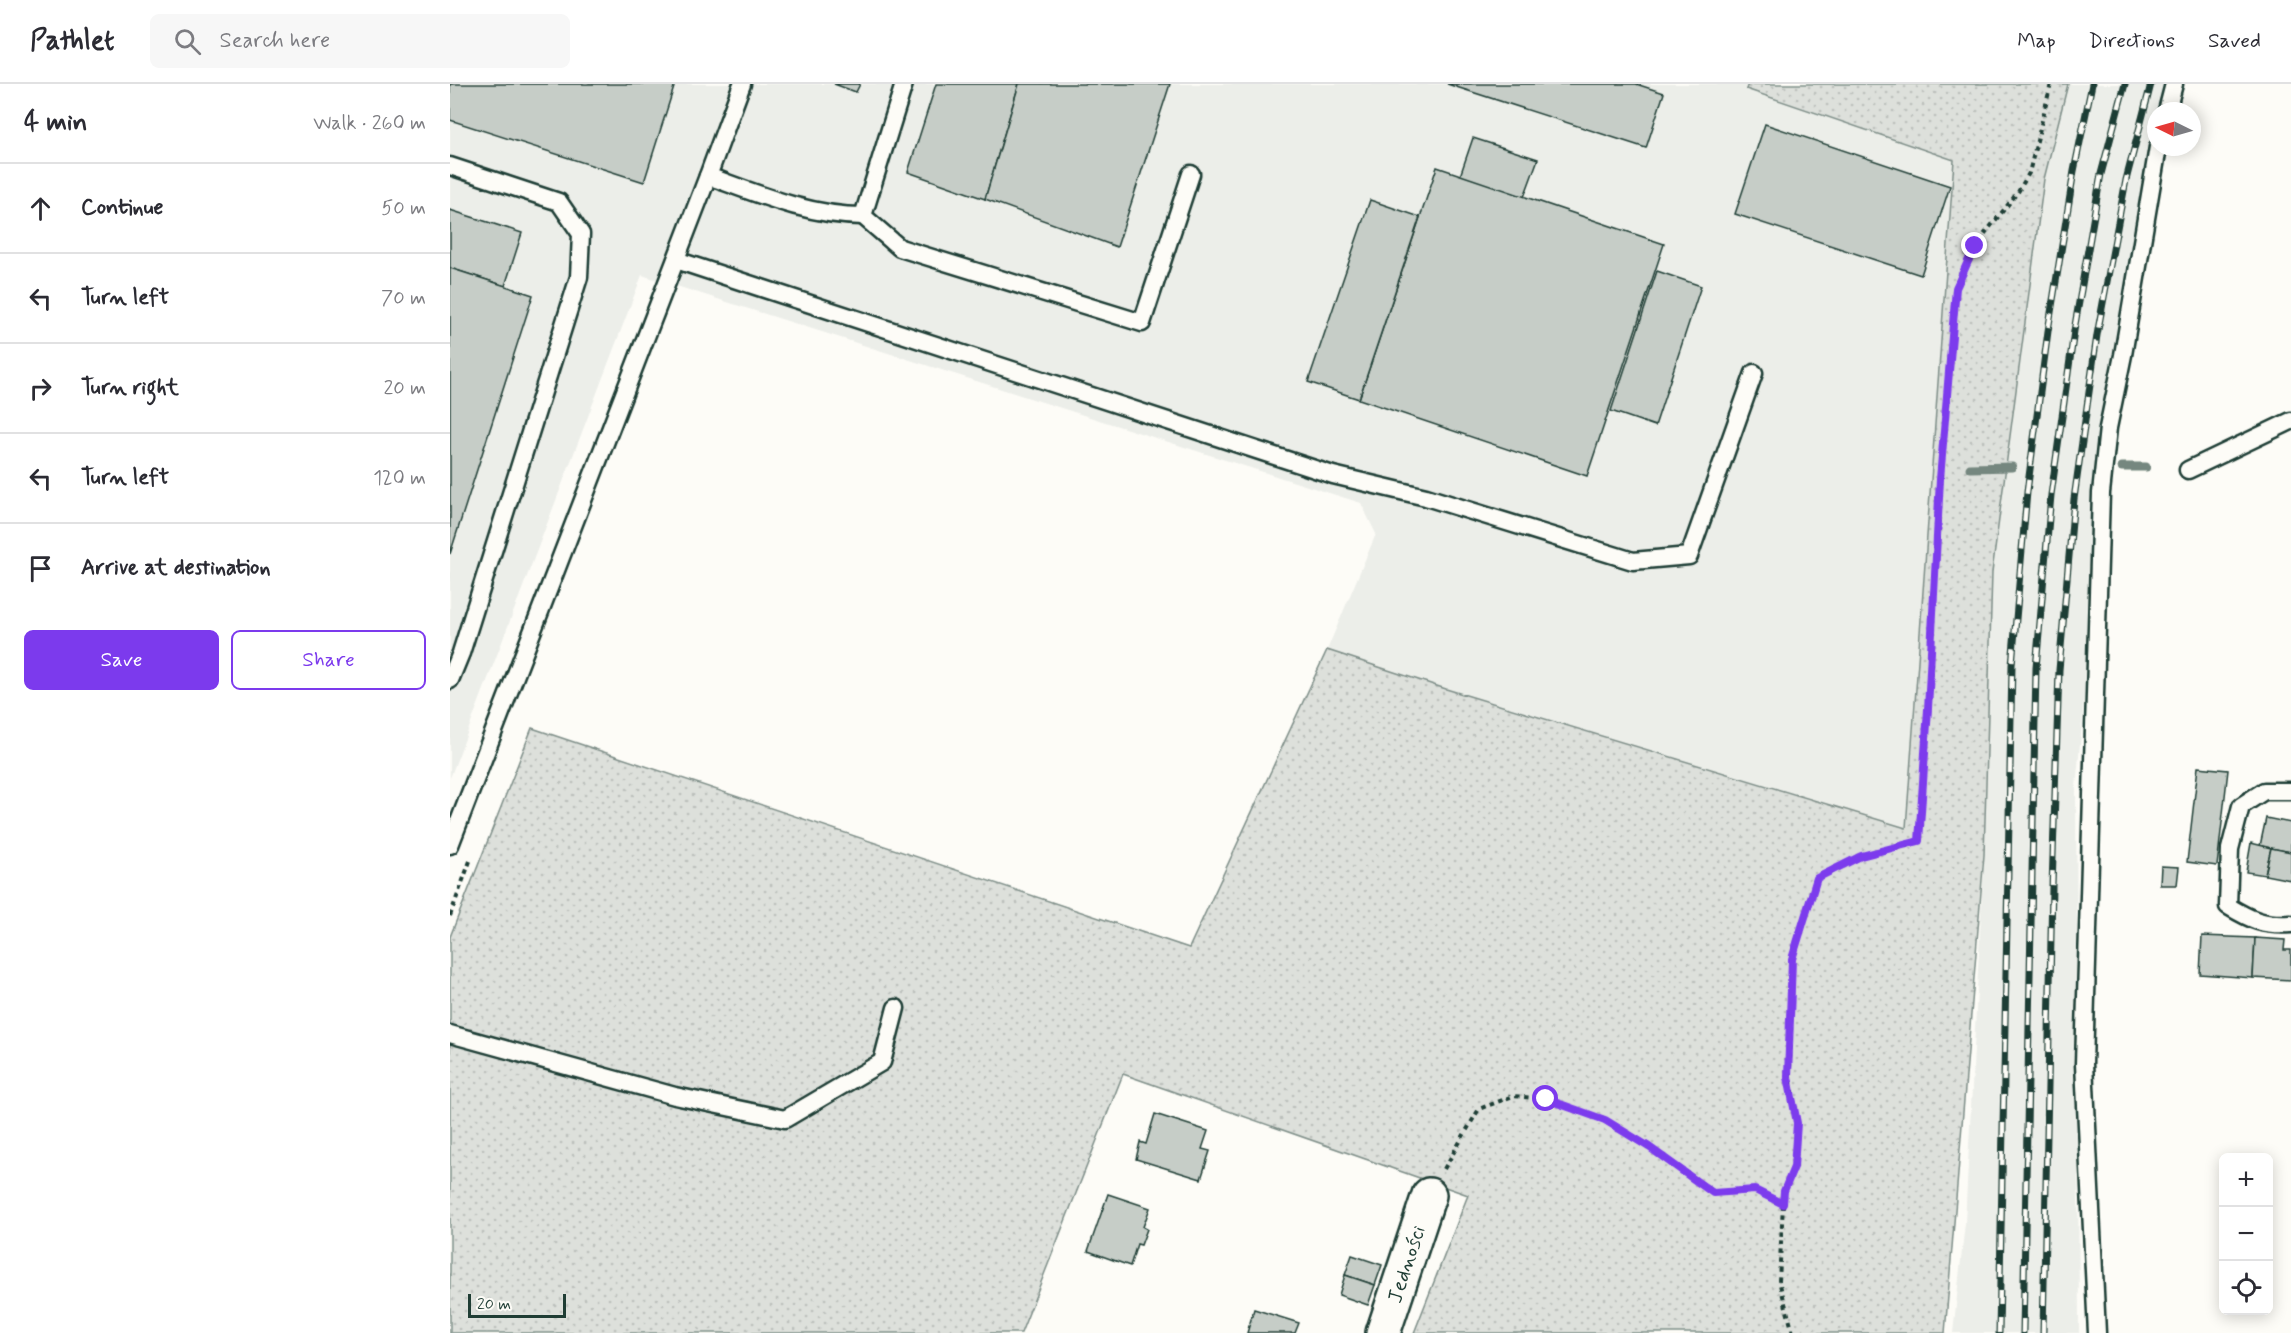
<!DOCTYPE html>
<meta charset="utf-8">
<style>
:root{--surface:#fff;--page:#f7f7f7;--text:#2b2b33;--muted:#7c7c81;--line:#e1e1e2;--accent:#7c3aed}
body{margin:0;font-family:Mynerve,sans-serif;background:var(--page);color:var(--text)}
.controls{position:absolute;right:18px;bottom:18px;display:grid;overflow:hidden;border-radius:9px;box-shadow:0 3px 15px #0003}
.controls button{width:54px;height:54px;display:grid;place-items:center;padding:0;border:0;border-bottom:2px solid var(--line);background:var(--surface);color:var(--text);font:30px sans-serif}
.compass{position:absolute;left:1697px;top:18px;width:54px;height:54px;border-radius:50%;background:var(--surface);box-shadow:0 3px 15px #0003;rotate:275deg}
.scale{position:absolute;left:18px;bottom:15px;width:98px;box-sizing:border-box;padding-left:6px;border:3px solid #1f3d34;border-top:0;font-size:16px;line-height:21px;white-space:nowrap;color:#1f3d34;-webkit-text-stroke:4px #fdfcf7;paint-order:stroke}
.stop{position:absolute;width:18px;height:18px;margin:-14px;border:4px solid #7c3aed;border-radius:50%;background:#fff}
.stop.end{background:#7c3aed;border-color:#fff;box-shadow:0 2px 6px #0008}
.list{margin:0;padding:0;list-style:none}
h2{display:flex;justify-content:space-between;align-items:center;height:78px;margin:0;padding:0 24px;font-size:26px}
h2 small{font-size:20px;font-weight:400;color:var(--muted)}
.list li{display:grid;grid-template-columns:39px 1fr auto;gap:18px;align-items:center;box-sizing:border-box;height:90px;padding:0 24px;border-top:2px solid var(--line)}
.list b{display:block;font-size:22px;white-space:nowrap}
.list em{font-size:20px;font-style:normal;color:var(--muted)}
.actions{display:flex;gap:12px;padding:18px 24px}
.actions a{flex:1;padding:14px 0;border:2px solid var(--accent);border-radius:9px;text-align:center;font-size:21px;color:var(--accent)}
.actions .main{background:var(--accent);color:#fff}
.icon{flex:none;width:33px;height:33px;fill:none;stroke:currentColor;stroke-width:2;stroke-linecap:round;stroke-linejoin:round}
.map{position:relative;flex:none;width:1841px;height:1249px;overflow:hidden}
header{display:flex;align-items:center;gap:36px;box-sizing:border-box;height:84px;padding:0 30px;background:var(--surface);border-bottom:2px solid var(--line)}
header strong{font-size:28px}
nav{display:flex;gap:33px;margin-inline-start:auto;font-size:21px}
.search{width:420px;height:54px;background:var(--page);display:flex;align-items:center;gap:15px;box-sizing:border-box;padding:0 21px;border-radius:9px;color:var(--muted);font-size:22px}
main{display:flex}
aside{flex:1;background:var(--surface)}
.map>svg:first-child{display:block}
.built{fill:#eceee9}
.green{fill:url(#green-dots);stroke:#7e8e88;stroke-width:1.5}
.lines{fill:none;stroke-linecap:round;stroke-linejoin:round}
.stream{stroke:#75877f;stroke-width:9}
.building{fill:#c6cdc7;stroke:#1f3d34;stroke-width:1.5}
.service-casing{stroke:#1f3d34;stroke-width:21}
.minor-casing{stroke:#1f3d34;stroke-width:38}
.path{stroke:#1f3d34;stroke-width:4;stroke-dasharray:4.5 4.5;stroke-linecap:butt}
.service{stroke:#fdfcf7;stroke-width:16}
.minor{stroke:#fdfcf7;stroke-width:33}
.rail-casing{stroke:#1f3d34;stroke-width:7}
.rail{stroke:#fdfcf7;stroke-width:4.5;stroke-dasharray:14;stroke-linecap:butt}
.route{stroke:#7c3aed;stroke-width:8}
.labels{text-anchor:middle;stroke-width:4.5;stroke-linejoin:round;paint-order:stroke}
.street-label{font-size:21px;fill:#1f3d34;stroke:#fdfcf7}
</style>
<header>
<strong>Pathlet</strong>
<div class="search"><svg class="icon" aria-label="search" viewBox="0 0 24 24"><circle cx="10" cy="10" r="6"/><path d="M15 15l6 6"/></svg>Search here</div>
<nav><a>Map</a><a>Directions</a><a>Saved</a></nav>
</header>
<main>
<aside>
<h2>4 min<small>Walk · 260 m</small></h2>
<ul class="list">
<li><svg class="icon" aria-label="ahead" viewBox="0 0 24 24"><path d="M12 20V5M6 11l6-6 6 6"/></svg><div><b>Continue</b></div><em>50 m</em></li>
<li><svg class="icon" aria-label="left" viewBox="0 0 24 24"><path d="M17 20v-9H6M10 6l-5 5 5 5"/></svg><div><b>Turn left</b></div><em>70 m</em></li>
<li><svg class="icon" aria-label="right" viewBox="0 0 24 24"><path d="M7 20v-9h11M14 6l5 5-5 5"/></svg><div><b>Turn right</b></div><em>20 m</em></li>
<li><svg class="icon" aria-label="left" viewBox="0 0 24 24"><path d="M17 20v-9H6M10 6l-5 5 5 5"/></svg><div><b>Turn left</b></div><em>120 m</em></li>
<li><svg class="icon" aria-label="arrive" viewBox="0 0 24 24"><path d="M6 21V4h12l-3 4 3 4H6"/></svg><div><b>Arrive at destination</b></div></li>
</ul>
<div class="actions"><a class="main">Save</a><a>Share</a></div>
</aside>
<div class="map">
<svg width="1841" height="1249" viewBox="0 0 1841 1249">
<defs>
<pattern id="green-dots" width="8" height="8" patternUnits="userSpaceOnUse" patternTransform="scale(1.5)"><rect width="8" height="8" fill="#dde0db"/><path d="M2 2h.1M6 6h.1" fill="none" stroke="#bdc1bd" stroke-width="1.8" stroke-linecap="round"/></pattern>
</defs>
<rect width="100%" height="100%" fill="#fdfcf7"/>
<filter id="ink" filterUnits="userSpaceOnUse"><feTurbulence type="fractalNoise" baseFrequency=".0167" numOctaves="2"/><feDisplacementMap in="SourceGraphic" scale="12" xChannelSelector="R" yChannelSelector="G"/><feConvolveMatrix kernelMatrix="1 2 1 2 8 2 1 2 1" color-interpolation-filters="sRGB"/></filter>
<g filter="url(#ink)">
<!-- built -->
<g class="built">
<path d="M 0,0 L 1298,0 L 1297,5 L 1504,76 L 1456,744 L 996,605 L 877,566 L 926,450 L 911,419 L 192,191 L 0,694 Z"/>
<path d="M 1618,0 L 1719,0 L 1711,27 L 1706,27 L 1706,47 L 1662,310 L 1626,704 L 1629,1249 L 1503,1249 L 1515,1139 L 1534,771 L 1542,488 L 1594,95 Z"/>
</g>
<!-- green -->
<path class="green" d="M 1298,0 L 1618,0 L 1594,95 L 1542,488 L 1534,771 L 1495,1249 L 964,1249 L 1018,1111 L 673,990 L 571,1249 L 0,1249 L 0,853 L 82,644 L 739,864 L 877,566 L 996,605 L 1456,744 L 1504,76 L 1296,5 Z"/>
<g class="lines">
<!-- stream -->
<g class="stream">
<path d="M 1672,383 L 1696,383"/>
<path d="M 1520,384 L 1562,383"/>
</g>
</g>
<!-- building -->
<g class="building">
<path d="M 0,0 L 225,0 L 194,98 L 0,36 Z"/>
<path d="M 384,0 L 410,0 L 406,8 Z"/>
<path d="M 486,0 L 569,0 L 535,115 L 458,88 Z"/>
<path d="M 569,0 L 720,0 L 667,163 L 535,115 Z"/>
<path d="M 997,0 L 1186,0 L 1214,9 L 1196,64 Z"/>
<path d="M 1315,40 L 1500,102 L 1471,191 L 1285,130 Z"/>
<path d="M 1023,54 L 1088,75 L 1074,113 L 1010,92 Z"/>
<path d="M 987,83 L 1214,160 L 1137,392 L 909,315 Z"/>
<path d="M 920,116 L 970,133 L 909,315 L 858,298 Z"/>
<path d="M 0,126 L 72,149 L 55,202 L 0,184 Z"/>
<path d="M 0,184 L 83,211 L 0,470 Z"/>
<path d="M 1207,187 L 1251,202 L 1205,342 L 1161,327 Z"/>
<path d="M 1748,683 L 1778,686 L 1767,782 L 1737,778 Z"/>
<path d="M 1816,734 L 1841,739 L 1841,768 L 1810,762 Z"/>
<path d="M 1801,759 L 1821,764 L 1815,791 L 1796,788 Z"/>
<path d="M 1821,764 L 1841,768 L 1841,796 L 1815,791 Z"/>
<path d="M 1711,782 L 1729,783 L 1727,801 L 1710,801 Z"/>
<path d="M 1752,852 L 1805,854 L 1803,894 L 1750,890 Z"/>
<path d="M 1805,854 L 1835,856 L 1834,866 L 1841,866 L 1841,896 L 1803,894 Z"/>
<path d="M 705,1030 L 758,1047 L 752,1065 L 760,1067 L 751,1095 L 686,1075 L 690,1058 L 696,1060 Z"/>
<path d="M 658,1110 L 700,1124 L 693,1143 L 697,1145 L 691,1161 L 687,1160 L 680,1182 L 638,1167 Z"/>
<path d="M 902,1171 L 932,1181 L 925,1201 L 895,1191 Z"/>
<path d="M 895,1191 L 925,1201 L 918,1221 L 889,1211 Z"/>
<path d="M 804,1225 L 849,1239 L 845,1249 L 797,1249 Z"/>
</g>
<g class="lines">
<defs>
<g id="service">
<path d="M 454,0 L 413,132 L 450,164 L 692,239 L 741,90"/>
<path d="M 1717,27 L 1724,0"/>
<path d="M 0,82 L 109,118 L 131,150 L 129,193 L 11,569 L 0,596"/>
<path d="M 258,92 C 308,110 360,132 413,132"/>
<path d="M 226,176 L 883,391 L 976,413 L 1183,477 L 1239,472 L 1304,289"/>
<path d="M 1738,386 L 1841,337"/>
<path d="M 1841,707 L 1814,707 L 1791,722 L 1780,765 L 1778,822 C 1801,836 1814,842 1841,840"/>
<path d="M 0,761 L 258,92 L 292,0"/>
<path d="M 0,950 L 225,1012 L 335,1035 L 432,978 L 446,924"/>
<path d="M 1647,1249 L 1634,980 L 1651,409 L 1658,344 L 1673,271 L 1708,63"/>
</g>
<path id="minor" d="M 933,1249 L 979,1111"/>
</defs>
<!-- service casing -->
<use href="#service" class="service-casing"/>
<!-- minor casing -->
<use href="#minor" class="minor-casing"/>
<!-- path -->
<g class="path">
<path d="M 0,832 L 20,777"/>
<path d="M 994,1085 L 1029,1025 L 1063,1012 L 1096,1015 L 1155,1036 L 1199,1063 L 1264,1109 L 1305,1106 L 1333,1120"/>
<path d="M 1343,1249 L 1329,1197 L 1333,1120 L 1334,1107 L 1344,1083 L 1347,1039 L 1339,993 L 1342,875 L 1367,794 L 1411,772 L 1469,757 L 1478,625 L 1490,395 L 1506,204 L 1525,162 L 1568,108 L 1579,89 L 1601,0"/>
</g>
<!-- service -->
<use href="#service" class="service"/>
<!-- minor -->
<use href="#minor" class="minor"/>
<defs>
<g id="rail">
<path d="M 1549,1249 L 1562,581 L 1577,408 L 1598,247 L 1624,87 L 1642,0"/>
<path d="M 1573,1249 L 1586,584 L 1601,411 L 1624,247 L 1651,90 L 1675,0"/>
<path d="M 1593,1249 L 1602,803 L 1609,586 L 1624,415 L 1647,251 L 1676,96 L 1701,0"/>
</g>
</defs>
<!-- rail casing -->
<use href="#rail" class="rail-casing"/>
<!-- rail -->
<use href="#rail" class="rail"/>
</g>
</g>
<g class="lines" filter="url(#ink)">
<!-- route -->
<path class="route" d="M 1096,1015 L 1155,1036 L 1199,1063 L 1263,1109 L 1305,1106 L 1333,1120 L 1334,1107 L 1344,1083 L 1347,1039 L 1338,993 L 1342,875 L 1367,794 L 1411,772 L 1469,757 L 1478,625 L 1490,395 L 1506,204 L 1525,162"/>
</g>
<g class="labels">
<!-- street labels -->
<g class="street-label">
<text transform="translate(956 1180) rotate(-72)" y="7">Jedności</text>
</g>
</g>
</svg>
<div class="controls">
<button>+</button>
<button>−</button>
<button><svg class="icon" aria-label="locate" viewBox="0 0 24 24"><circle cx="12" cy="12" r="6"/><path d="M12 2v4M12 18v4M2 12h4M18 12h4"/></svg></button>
</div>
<svg class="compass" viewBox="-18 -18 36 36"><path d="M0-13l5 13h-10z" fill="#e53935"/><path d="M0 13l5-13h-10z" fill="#7c7c81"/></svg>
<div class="scale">20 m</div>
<div class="stop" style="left:1096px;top:1015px"></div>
<div class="stop end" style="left:1525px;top:162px"></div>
</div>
</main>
